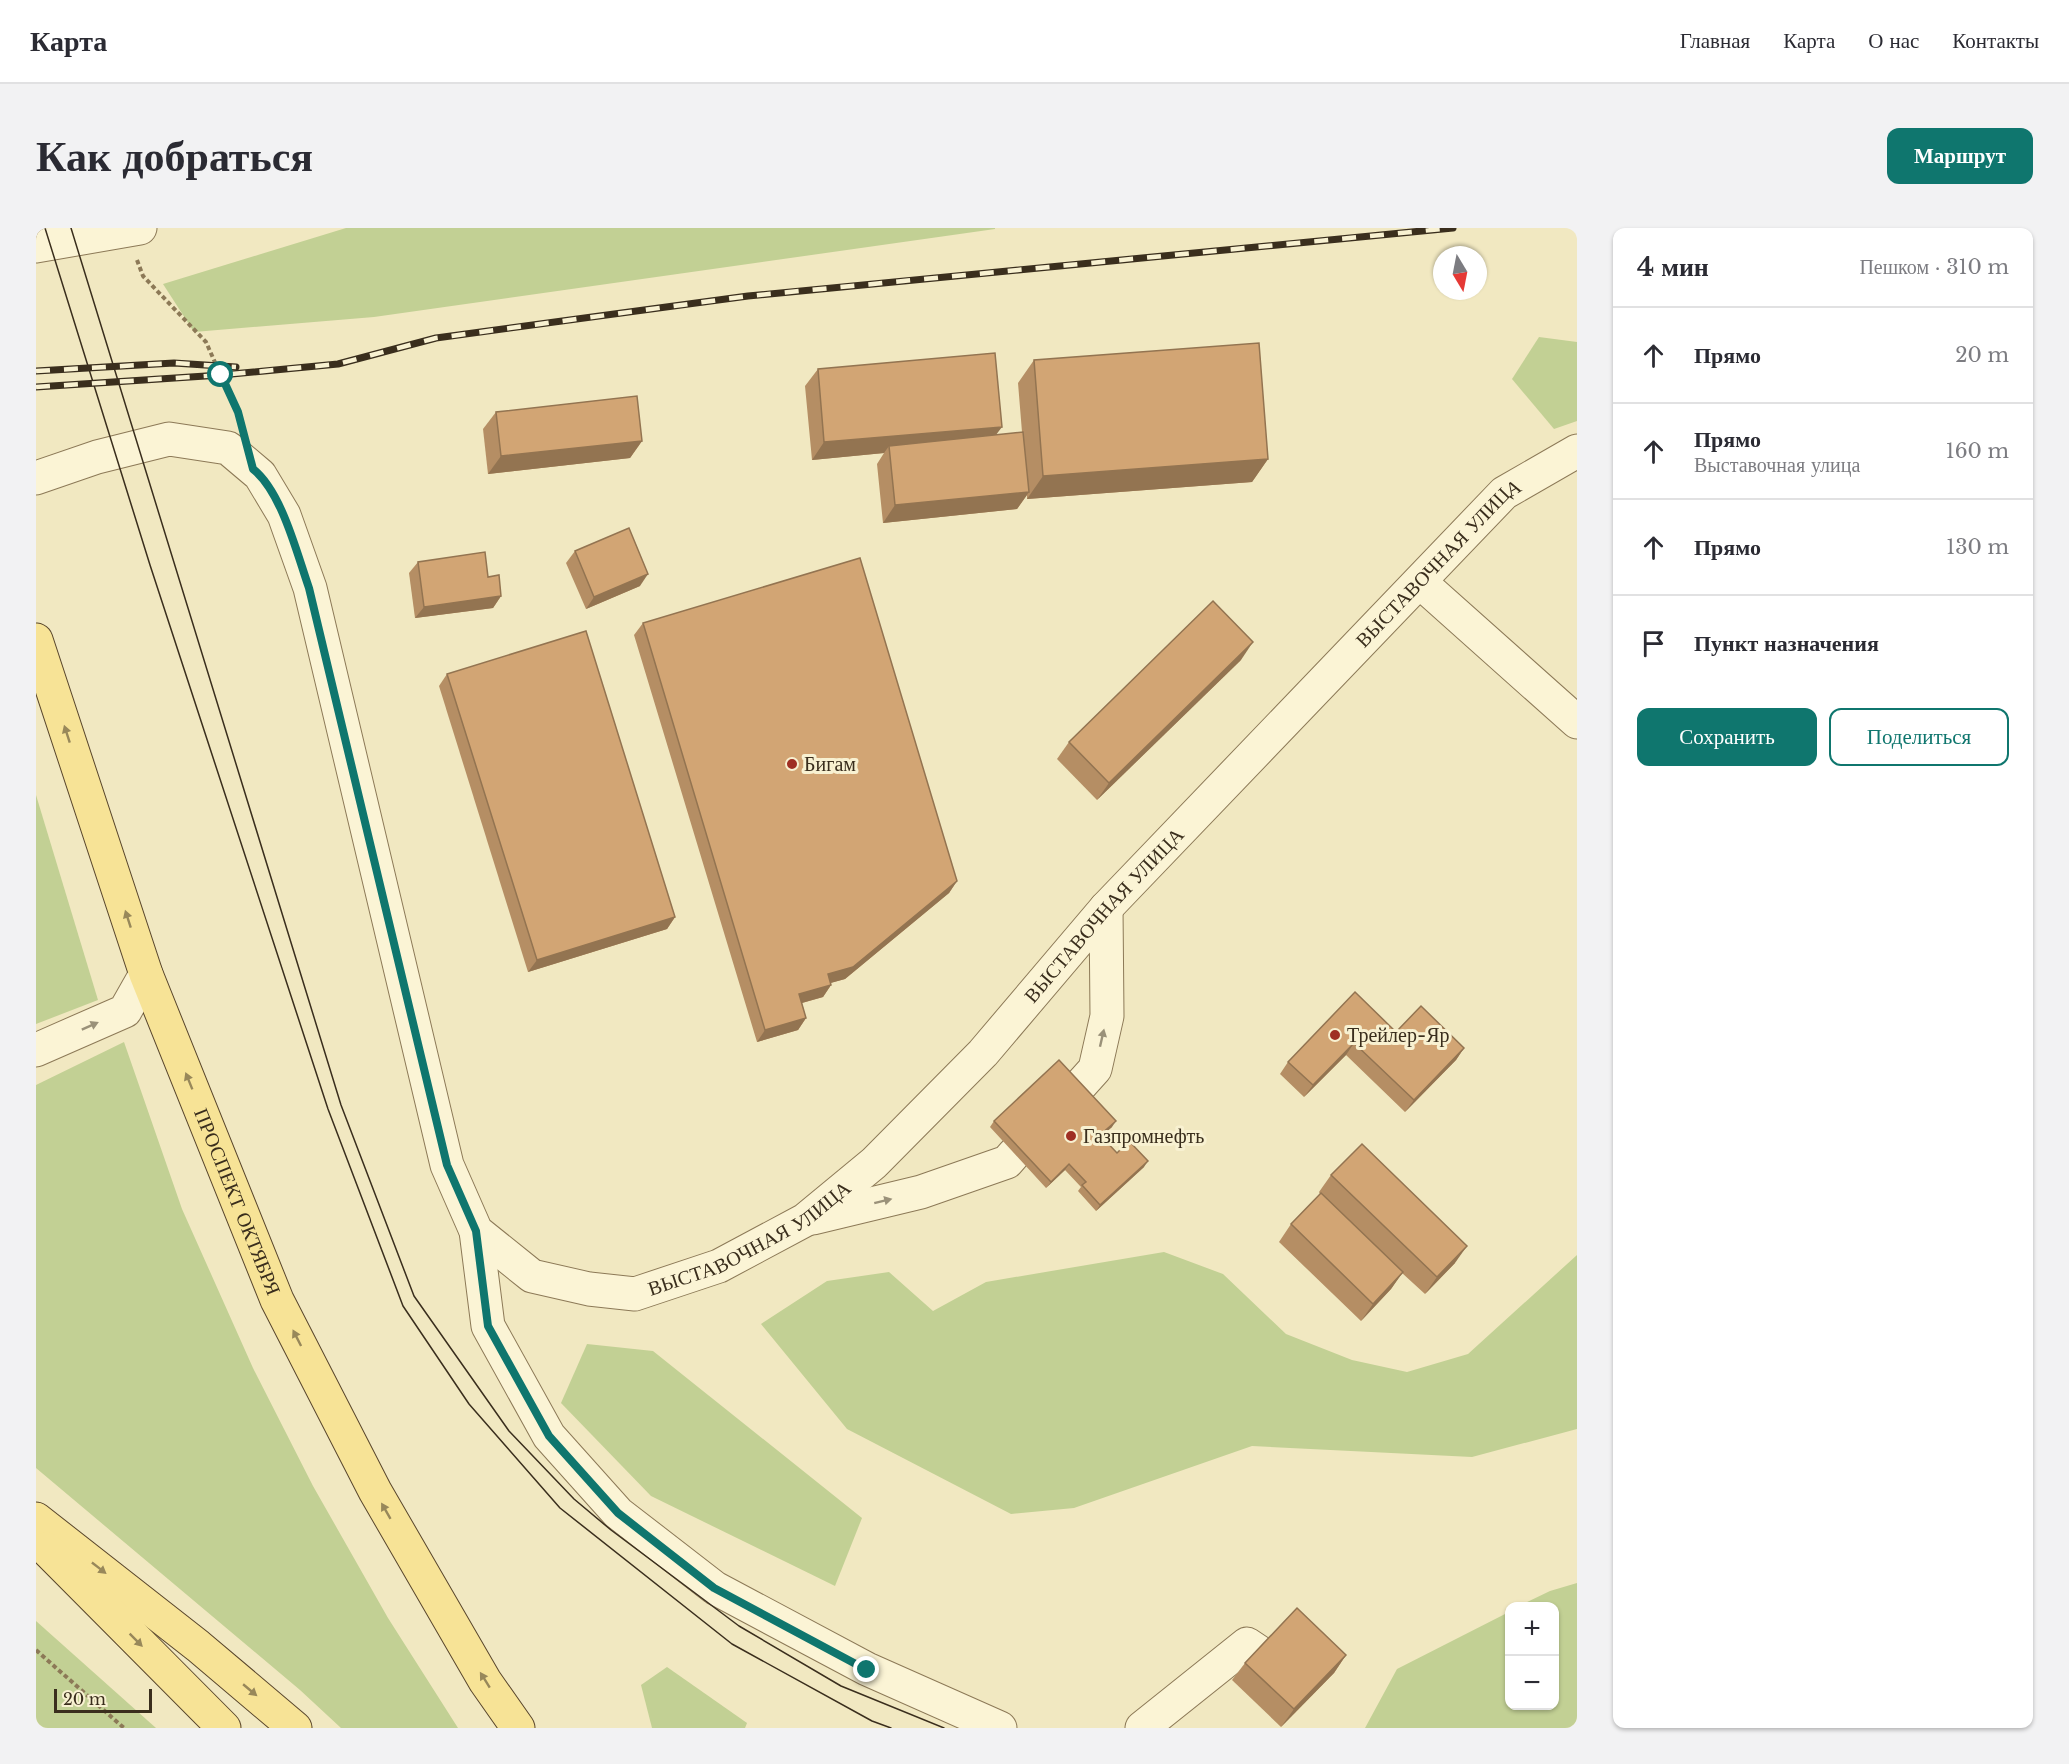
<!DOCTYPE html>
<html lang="ru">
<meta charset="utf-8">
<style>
:root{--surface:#fff;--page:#f2f2f3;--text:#2b2b33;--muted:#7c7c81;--line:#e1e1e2;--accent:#0f766e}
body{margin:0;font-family:"Libre Baskerville",serif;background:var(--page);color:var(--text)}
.controls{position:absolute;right:18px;bottom:18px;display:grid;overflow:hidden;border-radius:12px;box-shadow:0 2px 4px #0004}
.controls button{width:54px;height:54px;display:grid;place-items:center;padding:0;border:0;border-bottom:2px solid var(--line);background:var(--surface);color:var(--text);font:30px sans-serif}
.compass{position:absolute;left:1397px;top:18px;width:54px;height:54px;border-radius:50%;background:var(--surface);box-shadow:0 2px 4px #0004;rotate:170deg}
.scale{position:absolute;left:18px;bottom:15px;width:98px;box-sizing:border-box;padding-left:6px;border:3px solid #3a2e1d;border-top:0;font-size:16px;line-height:21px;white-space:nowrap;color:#3a2e1d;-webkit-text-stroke:4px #f8f1d1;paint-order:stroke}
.stop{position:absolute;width:18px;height:18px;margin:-14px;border:4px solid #0f766e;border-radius:50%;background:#fff}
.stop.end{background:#0f766e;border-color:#fff;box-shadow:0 2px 6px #0008}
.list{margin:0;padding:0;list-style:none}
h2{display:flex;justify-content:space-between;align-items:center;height:78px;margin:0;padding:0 24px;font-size:26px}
h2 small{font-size:20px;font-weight:400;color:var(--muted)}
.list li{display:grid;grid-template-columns:39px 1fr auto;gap:18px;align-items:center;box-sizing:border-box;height:96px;padding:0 24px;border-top:2px solid var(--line)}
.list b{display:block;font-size:22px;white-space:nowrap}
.list p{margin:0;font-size:20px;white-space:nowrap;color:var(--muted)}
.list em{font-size:20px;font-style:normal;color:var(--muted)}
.actions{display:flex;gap:12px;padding:18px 24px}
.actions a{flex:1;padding:14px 0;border:2px solid var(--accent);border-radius:12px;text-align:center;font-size:21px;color:var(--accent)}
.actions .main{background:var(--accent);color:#fff}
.icon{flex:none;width:33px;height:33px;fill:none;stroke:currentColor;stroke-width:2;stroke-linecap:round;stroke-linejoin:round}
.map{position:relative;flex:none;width:1541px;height:1500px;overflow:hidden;border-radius:12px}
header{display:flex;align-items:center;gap:36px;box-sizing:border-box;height:84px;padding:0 30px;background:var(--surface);border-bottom:2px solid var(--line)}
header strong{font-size:28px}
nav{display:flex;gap:33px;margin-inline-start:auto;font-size:21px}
.intro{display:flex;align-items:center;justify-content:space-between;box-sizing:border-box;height:144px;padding:0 36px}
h1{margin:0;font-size:42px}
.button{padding:15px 27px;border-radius:12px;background:var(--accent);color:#fff;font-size:21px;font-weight:700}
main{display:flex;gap:36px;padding:0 36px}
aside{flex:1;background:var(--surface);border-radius:12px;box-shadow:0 2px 4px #0004}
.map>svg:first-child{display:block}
.green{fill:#c2d094}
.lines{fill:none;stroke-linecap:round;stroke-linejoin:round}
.minor-casing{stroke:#8c7957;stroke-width:35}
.major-casing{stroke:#59462c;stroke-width:35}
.path{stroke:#8c7957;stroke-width:4;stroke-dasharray:4.5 3;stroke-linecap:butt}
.minor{stroke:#fbf4d5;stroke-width:33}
.major{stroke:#f7e396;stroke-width:33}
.tram{stroke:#3a2e1d;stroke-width:1.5}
.rail-casing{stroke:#3a2e1d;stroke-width:7}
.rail{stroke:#f8f1d1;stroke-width:4.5;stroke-dasharray:14;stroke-linecap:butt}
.wall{fill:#b58e64}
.shaded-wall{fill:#937451}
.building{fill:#d2a574;stroke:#937451;stroke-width:1.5}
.oneway{fill:#98885a}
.oneway2{fill:#9a9179}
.route{stroke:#0f766e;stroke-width:8}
.poi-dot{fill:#9f2f23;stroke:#f8f1d1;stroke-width:2}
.labels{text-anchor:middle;stroke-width:6;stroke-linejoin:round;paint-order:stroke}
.street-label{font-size:20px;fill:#3a2e1d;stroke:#f8f1d1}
.poi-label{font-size:20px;fill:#3a2e1d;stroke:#f8f1d1;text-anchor:start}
</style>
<header>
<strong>Карта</strong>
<nav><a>Главная</a><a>Карта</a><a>О нас</a><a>Контакты</a></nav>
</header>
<div class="intro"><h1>Как добраться</h1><a class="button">Маршрут</a></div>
<main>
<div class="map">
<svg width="1541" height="1500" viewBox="0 0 1541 1500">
<rect width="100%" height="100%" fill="#f1e8c1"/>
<!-- green -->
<g class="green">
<path d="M 310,0 L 959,0 L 959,1 L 338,89 L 158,104 L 127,56 Z"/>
<path d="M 1503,109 L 1541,114 L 1541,193 L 1518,201 L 1476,151 Z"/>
<path d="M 0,567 L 62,772 L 0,796 Z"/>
<path d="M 88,814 L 146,981 L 217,1140 L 277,1258 L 352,1390 L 422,1500 L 305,1500 L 264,1462 L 0,1240 L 0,857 Z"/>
<path d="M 1128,1024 L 1187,1046 L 1250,1106 L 1316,1132 L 1371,1144 L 1432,1126 L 1541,1027 L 1541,1201 L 1436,1229 L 1216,1218 L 1038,1280 L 975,1286 L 811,1201 L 725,1096 L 791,1053 L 853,1044 L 897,1083 L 950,1054 Z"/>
<path d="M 551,1116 L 617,1123 L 826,1290 L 799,1358 L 615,1268 L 525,1175 Z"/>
<path d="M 1541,1355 L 1541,1500 L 1329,1500 L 1361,1441 L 1473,1384 L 1474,1478 L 1518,1478 L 1518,1378 L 1483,1378 L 1514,1363 Z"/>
<path d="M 0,1393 L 120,1500 L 0,1500 Z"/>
<path d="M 631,1439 L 711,1495 L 709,1500 L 616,1500 L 605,1457 Z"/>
</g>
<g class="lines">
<defs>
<g id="minor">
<path d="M 0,18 L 104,0"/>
<path id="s1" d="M 0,250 L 61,229 L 133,211 L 192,220 L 224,247 L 248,287 L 274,360 L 411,937 L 440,1003 L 496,1048 L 553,1061 L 599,1066 L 683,1038 L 769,992 L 838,935 L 947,825 L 1070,680 L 1468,265 L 1541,223"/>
<path d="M 1384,354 L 1541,494"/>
<path d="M 0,822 L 89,783 L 110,746"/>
<path d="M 1041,861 L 1059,841 L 1071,788 L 1070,680"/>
<path d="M 777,990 L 885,964 L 971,934 L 978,926"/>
<path d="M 440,1003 L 452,1098 L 513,1208 L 582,1285 L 679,1360 L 831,1441 L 964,1500"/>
<path d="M 1106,1500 L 1211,1416 L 1223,1424"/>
</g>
<g id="major">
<path id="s2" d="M 0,412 L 110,746 L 241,1072 L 339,1263 L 449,1453 L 482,1500"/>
<path d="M 0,1291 L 162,1418 L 259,1500"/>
<path d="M 10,1321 L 188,1500"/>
</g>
</defs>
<!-- minor casing -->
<use href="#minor" class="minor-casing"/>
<!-- major casing -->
<use href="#major" class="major-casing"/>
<!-- path -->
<g class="path">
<path d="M 101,32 L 107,48 L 170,114 L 203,189"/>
<path d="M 0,1422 L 88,1500"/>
</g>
<!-- minor -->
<use href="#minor" class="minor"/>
<!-- major -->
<use href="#major" class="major"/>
<!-- tram -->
<g class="tram">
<path d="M 9,0 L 114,337 L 292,881 L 367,1078 L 433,1176 L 524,1280 L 696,1416 L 836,1493 L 855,1500"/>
<path d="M 35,0 L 305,877 L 378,1068 L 473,1203 L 538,1271 L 575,1302 L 703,1398 L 805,1458 L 908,1500"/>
</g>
<defs>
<g id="rail">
<path d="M 0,143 L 138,135 L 200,139"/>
<path d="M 0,159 L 185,147 L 302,136 L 400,110 L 712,68 L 1417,0"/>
</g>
</defs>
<!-- rail casing -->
<use href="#rail" class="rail-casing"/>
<!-- rail -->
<use href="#rail" class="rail"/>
</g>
<!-- wall -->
<g class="wall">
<path d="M 998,132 L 1232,231 L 1216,254 L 991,271 L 991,267 L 981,281 L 847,295 L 841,236 L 848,225 L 776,232 L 769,158 L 782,141 L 960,207 L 986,204 L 982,155 Z"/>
<path d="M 460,184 L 606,213 L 594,230 L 452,246 L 447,201 Z"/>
<path d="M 539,323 L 604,358 L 550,381 L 530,335 Z"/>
<path d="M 382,334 L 452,349 L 465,368 L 457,380 L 379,390 L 373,345 Z"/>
<path d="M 607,395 L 921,653 L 913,665 L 809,751 L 794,755 L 795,757 L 787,769 L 766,775 L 770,790 L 762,802 L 721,814 L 598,407 Z"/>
<path d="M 1205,432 L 1061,572 L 1021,531 L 1033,514 Z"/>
<path d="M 411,446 L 639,689 L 631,701 L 492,744 L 403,458 Z"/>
<path d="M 1360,804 L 1428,820 L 1420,832 L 1369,884 L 1310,827 L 1268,869 L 1244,846 L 1252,834 Z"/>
<path d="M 958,893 L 1076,899 L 1065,908 L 1081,925 L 1108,939 L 1060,983 L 1042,963 L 1045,959 L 1029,942 L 1010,960 L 954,899 Z"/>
<path d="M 1295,947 L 1419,1035 L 1389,1066 L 1366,1045 L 1355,1061 L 1325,1093 L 1243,1014 L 1255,996 L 1284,966 L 1283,964 Z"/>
<path d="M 1310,1427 L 1298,1445 L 1245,1499 L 1196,1452 L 1209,1435 Z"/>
</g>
<!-- shaded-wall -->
<g class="shaded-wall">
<path d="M 966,199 L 953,216 L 853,218 L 848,225 L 776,232 L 788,214 Z"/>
<path d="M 606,213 L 594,230 L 452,246 L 465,228 Z"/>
<path d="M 1232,231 L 1216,254 L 991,271 L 1007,248 Z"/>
<path d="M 993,264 L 981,281 L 847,295 L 859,277 Z"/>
<path d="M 612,346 L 604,358 L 550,381 L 558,369 Z"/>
<path d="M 465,368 L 457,380 L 379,390 L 388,379 Z"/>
<path d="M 1217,414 L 1205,432 L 1061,572 L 1073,555 Z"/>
<path d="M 921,653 L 913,665 L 809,751 L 784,758 L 792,746 Z"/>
<path d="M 639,689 L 631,701 L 492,744 L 501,732 Z"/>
<path d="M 795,757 L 787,769 L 755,778 L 763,766 Z"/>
<path d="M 770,790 L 762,802 L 721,814 L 729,802 Z"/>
<path d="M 1318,815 L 1310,827 L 1268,869 L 1277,857 Z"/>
<path d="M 1428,820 L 1420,832 L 1369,884 L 1378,872 Z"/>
<path d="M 1080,893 L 1076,899 L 1060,913 L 1064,907 Z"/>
<path d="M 1112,933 L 1108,939 L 1060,983 L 1064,977 Z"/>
<path d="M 1033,936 L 1029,942 L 1010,960 L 1015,954 Z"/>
<path d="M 1431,1018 L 1419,1035 L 1389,1066 L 1401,1049 Z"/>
<path d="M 1367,1044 L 1355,1061 L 1325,1093 L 1337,1076 Z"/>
<path d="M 1310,1427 L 1298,1445 L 1245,1499 L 1258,1481 Z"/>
</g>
<!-- building -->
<g class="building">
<path d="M 1223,115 L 1232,231 L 1007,248 L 998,132 Z"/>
<path d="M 959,125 L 966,199 L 788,214 L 782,141 Z"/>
<path d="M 601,168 L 606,213 L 465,228 L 460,184 Z"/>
<path d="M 987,204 L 993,264 L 859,277 L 853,218 Z"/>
<path d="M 593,300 L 612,346 L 558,369 L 539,323 Z"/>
<path d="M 449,324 L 452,349 L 463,347 L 465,368 L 388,379 L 382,334 Z"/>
<path d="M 824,330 L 921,653 L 817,739 L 792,746 L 795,757 L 763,766 L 770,790 L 729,802 L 607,395 Z"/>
<path d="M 1177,373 L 1217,414 L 1073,555 L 1033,514 Z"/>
<path d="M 550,403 L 639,689 L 501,732 L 411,446 Z"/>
<path d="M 1319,764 L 1360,804 L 1385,778 L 1428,820 L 1378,872 L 1318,815 L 1277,857 L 1252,834 Z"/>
<path d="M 1023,832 L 1080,893 L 1064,907 L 1081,925 L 1093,913 L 1112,933 L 1064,977 L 1046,957 L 1050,954 L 1033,936 L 1015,954 L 958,893 Z"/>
<path d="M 1326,916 L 1431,1018 L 1401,1049 L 1295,947 Z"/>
<path d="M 1285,965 L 1367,1044 L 1337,1076 L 1255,996 Z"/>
<path d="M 1261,1380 L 1310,1427 L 1258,1481 L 1209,1435 Z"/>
</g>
<!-- one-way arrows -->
<defs><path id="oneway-solid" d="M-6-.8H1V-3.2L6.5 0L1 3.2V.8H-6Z" transform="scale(1.5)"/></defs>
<g class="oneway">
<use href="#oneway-solid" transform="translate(31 506) rotate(-108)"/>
<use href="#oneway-solid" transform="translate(92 691) rotate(-108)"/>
<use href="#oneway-solid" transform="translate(153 853) rotate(-112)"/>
<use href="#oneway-solid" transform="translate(261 1110) rotate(-117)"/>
<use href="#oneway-solid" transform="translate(350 1283) rotate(-120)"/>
<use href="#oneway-solid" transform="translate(63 1340) rotate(38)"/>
<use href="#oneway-solid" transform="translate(100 1412) rotate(45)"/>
<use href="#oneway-solid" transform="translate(449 1452) rotate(-122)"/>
<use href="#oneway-solid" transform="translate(214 1462) rotate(40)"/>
</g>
<g class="oneway2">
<use href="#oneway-solid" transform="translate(54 798) rotate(-24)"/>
<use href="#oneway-solid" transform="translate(1066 810) rotate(-77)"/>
<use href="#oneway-solid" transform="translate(847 973) rotate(-14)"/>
</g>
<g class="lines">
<!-- route -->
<path class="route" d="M 185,147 L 202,184 L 217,241 C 246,264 261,326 273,360 L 411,937 L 440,1003 L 452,1098 L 513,1208 L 582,1285 L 678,1360 L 831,1442"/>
</g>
<!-- markers -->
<g class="poi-dot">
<circle cx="756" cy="536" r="6"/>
<circle cx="1299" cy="807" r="6"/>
<circle cx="1035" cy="908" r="6"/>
</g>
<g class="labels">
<!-- street labels -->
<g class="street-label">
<text dy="7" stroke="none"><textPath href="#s1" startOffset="2306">ВЫСТАВОЧНАЯ УЛИЦА</textPath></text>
<text dy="7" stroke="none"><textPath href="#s1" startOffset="1820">ВЫСТАВОЧНАЯ УЛИЦА</textPath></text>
<text dy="7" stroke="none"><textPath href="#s2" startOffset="597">ПРОСПЕКТ ОКТЯБРЯ</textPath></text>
<text dy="7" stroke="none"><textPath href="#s1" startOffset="1334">ВЫСТАВОЧНАЯ УЛИЦА</textPath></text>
</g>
<!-- poi labels -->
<g class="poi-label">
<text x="768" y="543">Бигам</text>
<text x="1311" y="814">Трейлер-Яр</text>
<text x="1047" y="915">Газпромнефть</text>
</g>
</g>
</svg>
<div class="controls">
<button>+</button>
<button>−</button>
</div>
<svg class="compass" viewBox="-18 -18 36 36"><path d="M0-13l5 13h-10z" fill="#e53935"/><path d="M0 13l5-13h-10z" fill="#7c7c81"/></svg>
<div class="scale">20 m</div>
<div class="stop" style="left:185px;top:147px"></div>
<div class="stop end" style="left:831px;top:1442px"></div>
</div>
<aside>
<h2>4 мин<small>Пешком · 310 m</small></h2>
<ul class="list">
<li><svg class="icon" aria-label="ahead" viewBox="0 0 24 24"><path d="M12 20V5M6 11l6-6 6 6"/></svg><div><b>Прямо</b></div><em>20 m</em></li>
<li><svg class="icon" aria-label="ahead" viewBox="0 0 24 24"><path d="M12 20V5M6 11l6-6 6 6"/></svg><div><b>Прямо</b><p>Выставочная улица</p></div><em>160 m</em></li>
<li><svg class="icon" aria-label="ahead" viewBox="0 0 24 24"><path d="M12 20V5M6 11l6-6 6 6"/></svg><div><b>Прямо</b></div><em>130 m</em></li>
<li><svg class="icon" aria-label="arrive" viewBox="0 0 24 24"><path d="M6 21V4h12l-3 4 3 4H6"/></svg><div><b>Пункт назначения</b></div></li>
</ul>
<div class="actions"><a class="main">Сохранить</a><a>Поделиться</a></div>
</aside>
</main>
